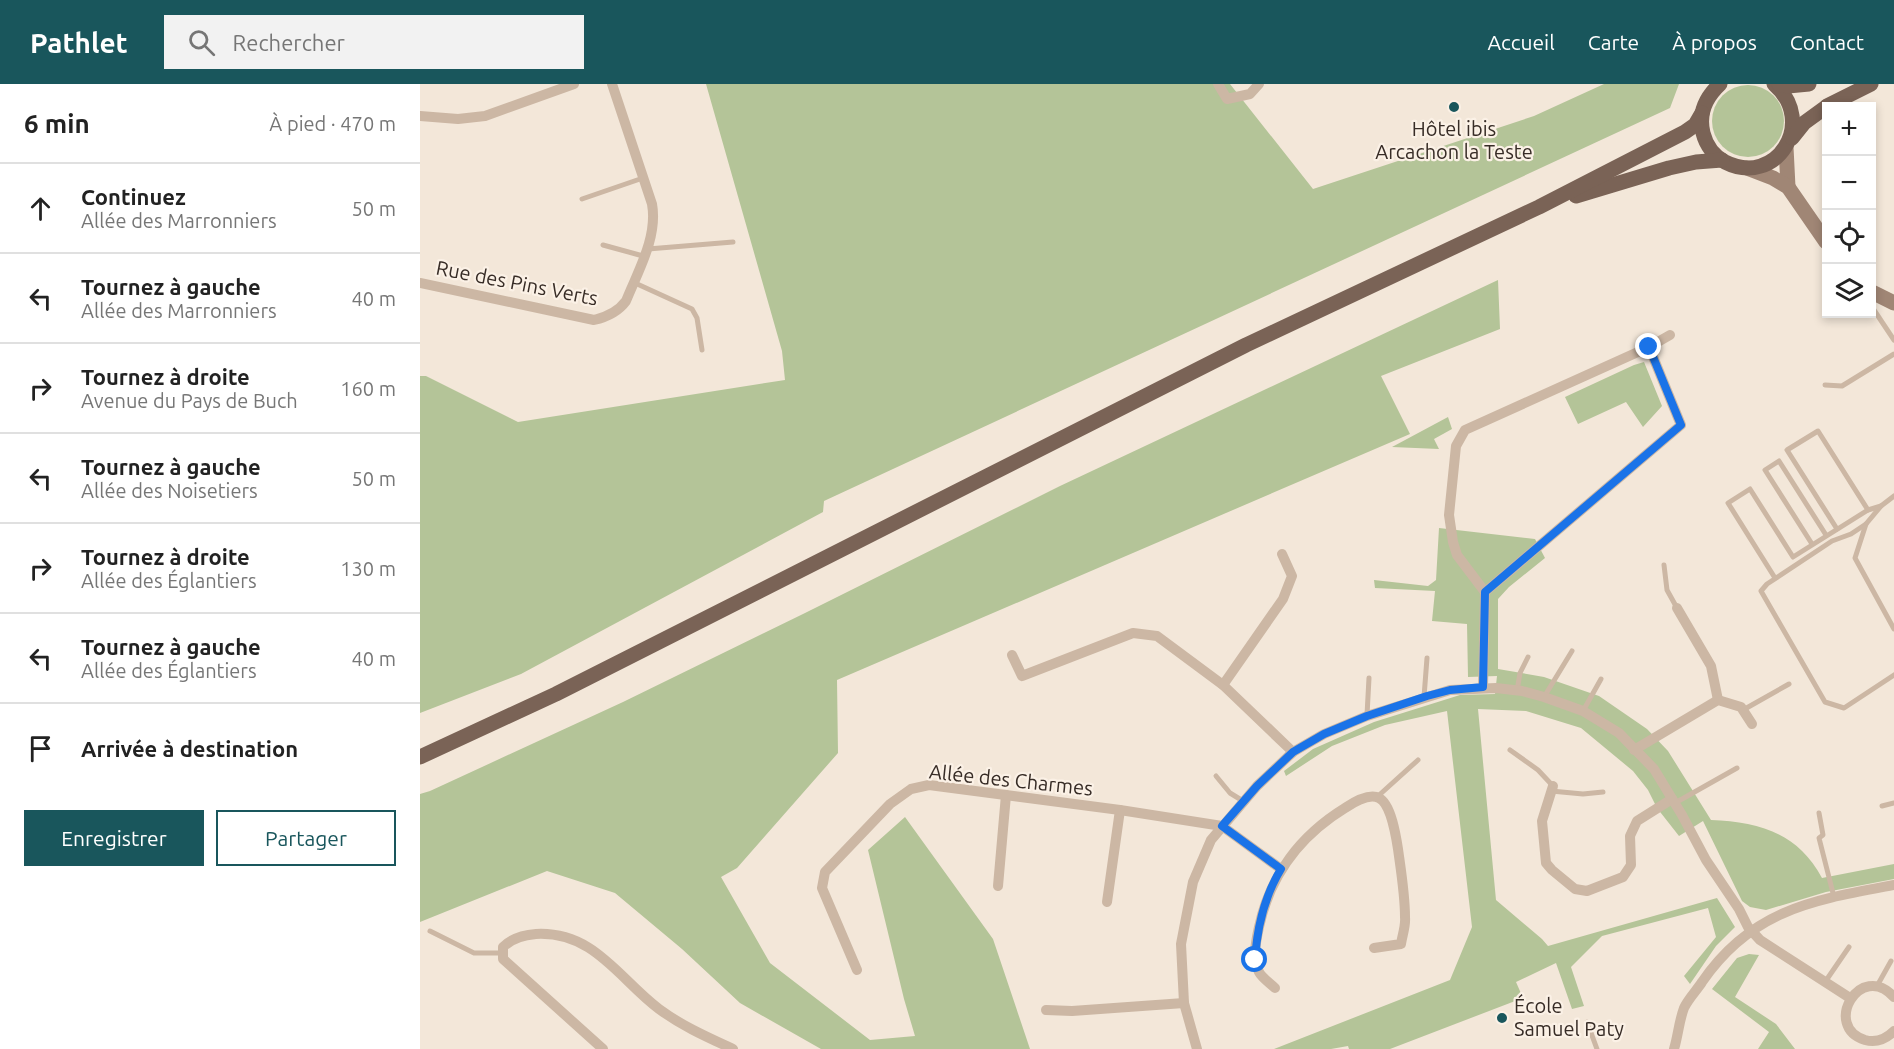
<!DOCTYPE html>
<html lang="fr">
<meta charset="utf-8">
<style>
:root{--surface:#fff;--page:#f2f2f2;--text:#222;--muted:#767676;--line:#e0e0e0;--accent:#19565c}
body{margin:0;font-family:Ubuntu,sans-serif;background:var(--page);color:var(--text)}
.controls{position:absolute;right:18px;top:18px;display:grid;overflow:hidden;border-radius:0px;box-shadow:0 3px 9px #0003}
.controls button{width:54px;height:54px;display:grid;place-items:center;padding:0;border:0;border-bottom:2px solid var(--line);background:var(--surface);color:var(--text);font:30px sans-serif}
.stop{position:absolute;width:18px;height:18px;margin:-14px;border:4px solid #1a73e8;border-radius:50%;background:#fff}
.stop.end{background:#1a73e8;border-color:#fff;box-shadow:0 2px 6px #0008}
.list{margin:0;padding:0;list-style:none}
h2{display:flex;justify-content:space-between;align-items:center;height:78px;margin:0;padding:0 24px;font-size:26px}
h2 small{font-size:20px;font-weight:400;color:var(--muted)}
.list li{display:grid;grid-template-columns:39px 1fr auto;gap:18px;align-items:center;box-sizing:border-box;height:90px;padding:0 24px;border-top:2px solid var(--line)}
.list b{display:block;font-size:22px;white-space:nowrap}
.list p{margin:0;font-size:20px;white-space:nowrap;color:var(--muted)}
.list em{font-size:20px;font-style:normal;color:var(--muted)}
.actions{display:flex;gap:12px;padding:18px 24px}
.actions a{flex:1;padding:14px 0;border:2px solid var(--accent);border-radius:0px;text-align:center;font-size:21px;color:var(--accent)}
.actions .main{background:var(--accent);color:#fff}
.icon{flex:none;width:33px;height:33px;fill:none;stroke:currentColor;stroke-width:2;stroke-linecap:round;stroke-linejoin:round}
.map{position:relative;flex:none;width:1474px;height:965px;overflow:hidden}
header{display:flex;align-items:center;gap:36px;box-sizing:border-box;height:84px;padding:0 30px;background:var(--accent);color:#fff}
header strong{font-size:28px}
nav{display:flex;gap:33px;margin-inline-start:auto;font-size:21px}
.search{width:420px;height:54px;background:var(--page);display:flex;align-items:center;gap:15px;box-sizing:border-box;padding:0 21px;border-radius:0px;color:var(--muted);font-size:22px}
main{display:flex}
aside{flex:1;background:var(--surface)}
.map>svg:first-child{display:block}
.green{fill:#b4c498}
.lines{fill:none;stroke-linecap:round;stroke-linejoin:round}
.lane{stroke:#ccb7a4;stroke-width:5}
.street{stroke:#ccb7a4;stroke-width:10}
.secondary{stroke:#a08675;stroke-width:15}
.primary{stroke:#7a6356;stroke-width:15}
.route{stroke:#1a73e8;stroke-width:8}
.poi-dot{fill:#19565c;stroke:#fbf1e6;stroke-width:2}
.labels{text-anchor:middle;stroke-width:4.5;stroke-linejoin:round;paint-order:stroke}
.poi-label{font-size:20px;fill:#372c26;stroke:#fbf1e6}
.street-label{font-size:20px;fill:#372c26;stroke:#fbf1e6}
</style>
<header>
<strong>Pathlet</strong>
<div class="search"><svg class="icon" aria-label="search" viewBox="0 0 24 24"><circle cx="10" cy="10" r="6"/><path d="M15 15l6 6"/></svg>Rechercher</div>
<nav><a>Accueil</a><a>Carte</a><a>À propos</a><a>Contact</a></nav>
</header>
<main>
<aside>
<h2>6 min<small>À pied · 470 m</small></h2>
<ul class="list">
<li><svg class="icon" aria-label="ahead" viewBox="0 0 24 24"><path d="M12 20V5M6 11l6-6 6 6"/></svg><div><b>Continuez</b><p>Allée des Marronniers</p></div><em>50 m</em></li>
<li><svg class="icon" aria-label="left" viewBox="0 0 24 24"><path d="M17 20v-9H6M10 6l-5 5 5 5"/></svg><div><b>Tournez à gauche</b><p>Allée des Marronniers</p></div><em>40 m</em></li>
<li><svg class="icon" aria-label="right" viewBox="0 0 24 24"><path d="M7 20v-9h11M14 6l5 5-5 5"/></svg><div><b>Tournez à droite</b><p>Avenue du Pays de Buch</p></div><em>160 m</em></li>
<li><svg class="icon" aria-label="left" viewBox="0 0 24 24"><path d="M17 20v-9H6M10 6l-5 5 5 5"/></svg><div><b>Tournez à gauche</b><p>Allée des Noisetiers</p></div><em>50 m</em></li>
<li><svg class="icon" aria-label="right" viewBox="0 0 24 24"><path d="M7 20v-9h11M14 6l5 5-5 5"/></svg><div><b>Tournez à droite</b><p>Allée des Églantiers</p></div><em>130 m</em></li>
<li><svg class="icon" aria-label="left" viewBox="0 0 24 24"><path d="M17 20v-9H6M10 6l-5 5 5 5"/></svg><div><b>Tournez à gauche</b><p>Allée des Églantiers</p></div><em>40 m</em></li>
<li><svg class="icon" aria-label="arrive" viewBox="0 0 24 24"><path d="M6 21V4h12l-3 4 3 4H6"/></svg><div><b>Arrivée à destination</b></div></li>
</ul>
<div class="actions"><a class="main">Enregistrer</a><a>Partager</a></div>
</aside>
<div class="map">
<svg width="1474" height="965" viewBox="0 0 1474 965">
<rect width="100%" height="100%" fill="#f3e7d9"/>
<!-- green -->
<g class="green">
<path d="M 286,0 L 810,0 L 893,105 L 1114,32 L 1184,0 L 1259,0 L 1250,24 L 404,417 L 403,428 L 101,590 L 0,629 L 0,292 L 6,292 L 98,338 L 365,296 L 362,267 Z"/>
<circle cx="1328" cy="37" r="36"/>
<path d="M 1078,196 L 1080,245 L 961,292 L 990,350 L 417,596 L 418,669 L 317,784 L 301,793 L 350,879 L 450,956 L 495,952 L 484,915 L 448,766 L 485,733 L 573,855 L 610,965 L 401,965 L 320,919 L 262,865 L 195,809 L 127,787 L 0,838 L 0,710 L 10,707 L 203,618 L 383,530 L 640,402 Z"/>
<path d="M 1224,278 L 1242,322 L 1223,343 L 1206,318 L 1158,340 L 1145,313 L 1214,281 Z"/>
<path d="M 1028,333 L 1032,345 L 1014,355 L 1019,365 L 972,363 Z"/>
<path d="M 1019,444 L 1115,455 L 1125,474 L 1089,503 L 1078,515 L 1078,585 L 1124,593 L 1179,612 L 1227,645 L 1248,667 L 1291,736 C 1339,738 1378,749 1402,794 L 1474,780 L 1474,795 L 1406,808 L 1346,826 L 1330,823 L 1322,817 L 1283,737 L 1259,752 L 1237,724 L 1228,706 L 1213,687 L 1161,644 L 1106,627 L 1058,625 L 1076,816 L 1122,855 L 1128,862 L 1297,814 L 1315,843 L 1296,862 L 1270,900 L 1264,892 L 1296,853 L 1288,824 L 1182,852 L 1151,883 L 1164,922 L 1152,925 L 1136,879 L 1096,898 L 1103,914 L 970,965 L 929,965 L 928,962 L 911,965 L 854,965 L 1030,896 L 1052,843 L 1027,627 L 965,641 L 912,662 L 866,692 L 864,687 L 893,665 L 954,638 L 1040,611 L 1075,610 L 1077,592 L 1048,593 L 1047,540 L 1012,537 L 1015,507 L 955,504 L 954,496 L 1008,502 L 1016,496 Z"/>
<path d="M 1329,870 L 1339,871 L 1315,913 L 1356,940 L 1375,965 L 1338,965 L 1349,948 L 1292,905 L 1317,874 Z"/>
</g>
<g class="lines">
<!-- lane -->
<g class="lane">
<path d="M 162,115 L 223,94"/>
<path d="M 183,161 L 223,172"/>
<path d="M 228,165 L 313,158"/>
<path d="M 215,199 L 272,225 L 277,234 L 282,266"/>
<path d="M 1452,223 L 1474,256"/>
<path d="M 1405,301 L 1422,302 L 1474,270"/>
<path d="M 1461,422 L 1446,440 L 1431,450 L 1412,457 L 1347,500 L 1341,507 L 1405,618 L 1424,624 L 1474,591"/>
<path d="M 1446,440 L 1435,474 L 1474,545"/>
<path d="M 1417,445 L 1367,366 L 1398,347 L 1448,426"/>
<path d="M 1392,460 L 1345,386 L 1359,377 L 1406,451"/>
<path d="M 1244,481 L 1247,506 L 1257,524"/>
<path d="M 1355,494 L 1308,419 L 1330,405 L 1373,473 L 1448,426 L 1461,422 L 1474,412"/>
<path d="M 1097,607 L 1100,589 L 1108,573"/>
<path d="M 1004,613 L 1007,574"/>
<path d="M 1124,613 L 1152,567"/>
<path d="M 1323,626 L 1369,600"/>
<path d="M 1163,627 L 1181,595"/>
<path d="M 947,631 L 949,594"/>
<path d="M 1090,666 L 1118,686 L 1133,702"/>
<path d="M 796,692 L 810,709 L 823,717"/>
<path d="M 1131,707 L 1163,710 L 1183,708"/>
<path d="M 957,713 L 998,676"/>
<path d="M 1255,719 L 1317,684"/>
<path d="M 1462,722 L 1474,719"/>
<path d="M 1399,729 L 1403,751 L 1399,754 L 1414,813"/>
<path d="M 10,847 L 54,869 L 82,869"/>
<path d="M 1405,898 L 1429,863"/>
<path d="M 1457,902 L 1471,877"/>
<path d="M 1167,938 L 1177,965"/>
</g>
<!-- street -->
<g class="street">
<path d="M 798,0 L 807,15 L 830,10 L 839,0"/>
<path d="M 0,32 L 38,35 L 65,32 L 154,0"/>
<path d="M 0,199 L 174,236 C 187,233 198,228 206,217 C 218,187 238,153 232,120 L 192,0"/>
<path d="M 1065,508 L 1261,341 L 1229,263"/>
<path d="M 1257,524 L 1291,582 L 1298,616"/>
<path d="M 592,571 L 602,592 L 713,549 L 737,552 L 803,601 L 873,668"/>
<path d="M 803,601 L 863,515 L 872,492 L 862,470"/>
<path d="M 1063,603 L 1065,508 L 1037,471 L 1033,458 L 1029,431 L 1036,362 L 1045,346 L 1229,263 L 1250,251"/>
<path d="M 1214,666 L 1298,616 L 1321,623 L 1332,640"/>
<path d="M 1133,702 L 1122,737 L 1126,779 L 1132,786 L 1155,805 L 1167,807 L 1203,793 L 1211,781 L 1210,752 L 1217,737 L 1252,715"/>
<path d="M 578,802 L 586,711"/>
<path d="M 687,818 L 700,726"/>
<path d="M 437,886 L 402,804 L 405,788 L 470,720 L 491,705 L 509,701 L 700,726 L 802,742 L 861,785"/>
<path d="M 855,904 C 850,899 842,894 839,888 C 832,874 836,857 839,843 C 850,791 881,751 925,724 C 934,718 949,709 959,714 C 971,720 976,752 978,765 C 981,787 985,811 985,833 C 986,842 982,852 981,860 L 954,864"/>
<path d="M 1474,913 C 1440,876 1402,943 1445,956 C 1456,959 1466,955 1474,947"/>
<path d="M 626,926 L 652,927 L 764,919"/>
<path d="M 183,965 L 83,875 L 83,863 C 92,854 103,851 116,850 C 174,847 199,895 239,925 C 262,942 287,953 313,965"/>
<path d="M 777,965 L 764,919 L 761,860 L 773,798 L 791,756 L 837,702 L 873,668 L 904,650 L 947,632 L 1030,606 L 1076,604 L 1102,607 L 1124,613 L 1163,627 L 1199,649 L 1234,685 L 1262,731 L 1286,776 L 1319,825 L 1328,843 L 1340,856 L 1430,914"/>
<path d="M 1254,965 C 1258,952 1259,937 1264,924 C 1268,915 1277,906 1282,898 C 1332,825 1394,816 1474,801"/>
</g>
<!-- secondary -->
<g class="secondary">
<path d="M 1366,63 L 1368,103"/>
<path d="M 1327,84 L 1353,94 L 1368,103 L 1406,158"/>
<path d="M 1452,208 L 1474,219"/>
</g>
<!-- primary -->
<g class="primary">
<path d="M 1300,0 C 1286,13 1278,29 1283,49 C 1286,61 1294,72 1305,78 C 1356,104 1398,38 1354,0"/>
<path d="M 1359,0 L 1368,2 L 1389,0"/>
<path d="M 1407,22 L 1451,0"/>
<path d="M 1372,54 L 1384,39 L 1406,23"/>
<path d="M 1156,112 L 1249,84 L 1276,78 L 1302,76"/>
<path d="M 0,673 L 136,610 L 826,261 L 1119,123 L 1265,48 L 1275,41 L 1282,29"/>
</g>
</g>
<g class="lines">
<!-- route -->
<path class="route" d="M 835,876 C 837,843 844,813 861,785 L 802,742 L 837,702 L 873,668 L 904,650 L 947,632 L 1007,612 L 1030,606 L 1063,603 L 1065,508 L 1261,341 L 1229,263"/>
</g>
<!-- markers -->
<g class="poi-dot">
<circle cx="1034" cy="23" r="6"/>
<circle cx="1082" cy="934" r="6"/>
</g>
<g class="labels">
<!-- poi labels -->
<g class="poi-label">
<text x="1034" y="52">Hôtel ibis<tspan x="1034" dy="23">Arcachon la Teste</tspan></text>
<text x="1094" y="929" text-anchor="start">École<tspan x="1094" dy="23">Samuel Paty</tspan></text>
</g>
<!-- street labels -->
<g class="street-label">
<text transform="translate(97 199) rotate(11)" y="7">Rue des Pins Verts</text>
<text transform="translate(591 696) rotate(6)" y="7">Allée des Charmes</text>
</g>
</g>
</svg>
<div class="controls">
<button>+</button>
<button>−</button>
<button><svg class="icon" aria-label="locate" viewBox="0 0 24 24"><circle cx="12" cy="12" r="6"/><path d="M12 2v4M12 18v4M2 12h4M18 12h4"/></svg></button>
<button><svg class="icon" aria-label="layers" viewBox="0 0 24 24"><path d="M12 4l9 5-9 5-9-5zM3 14l9 5 9-5"/></svg></button>
</div>
<div class="stop" style="left:835px;top:876px"></div>
<div class="stop end" style="left:1229px;top:263px"></div>
</div>
</main>
